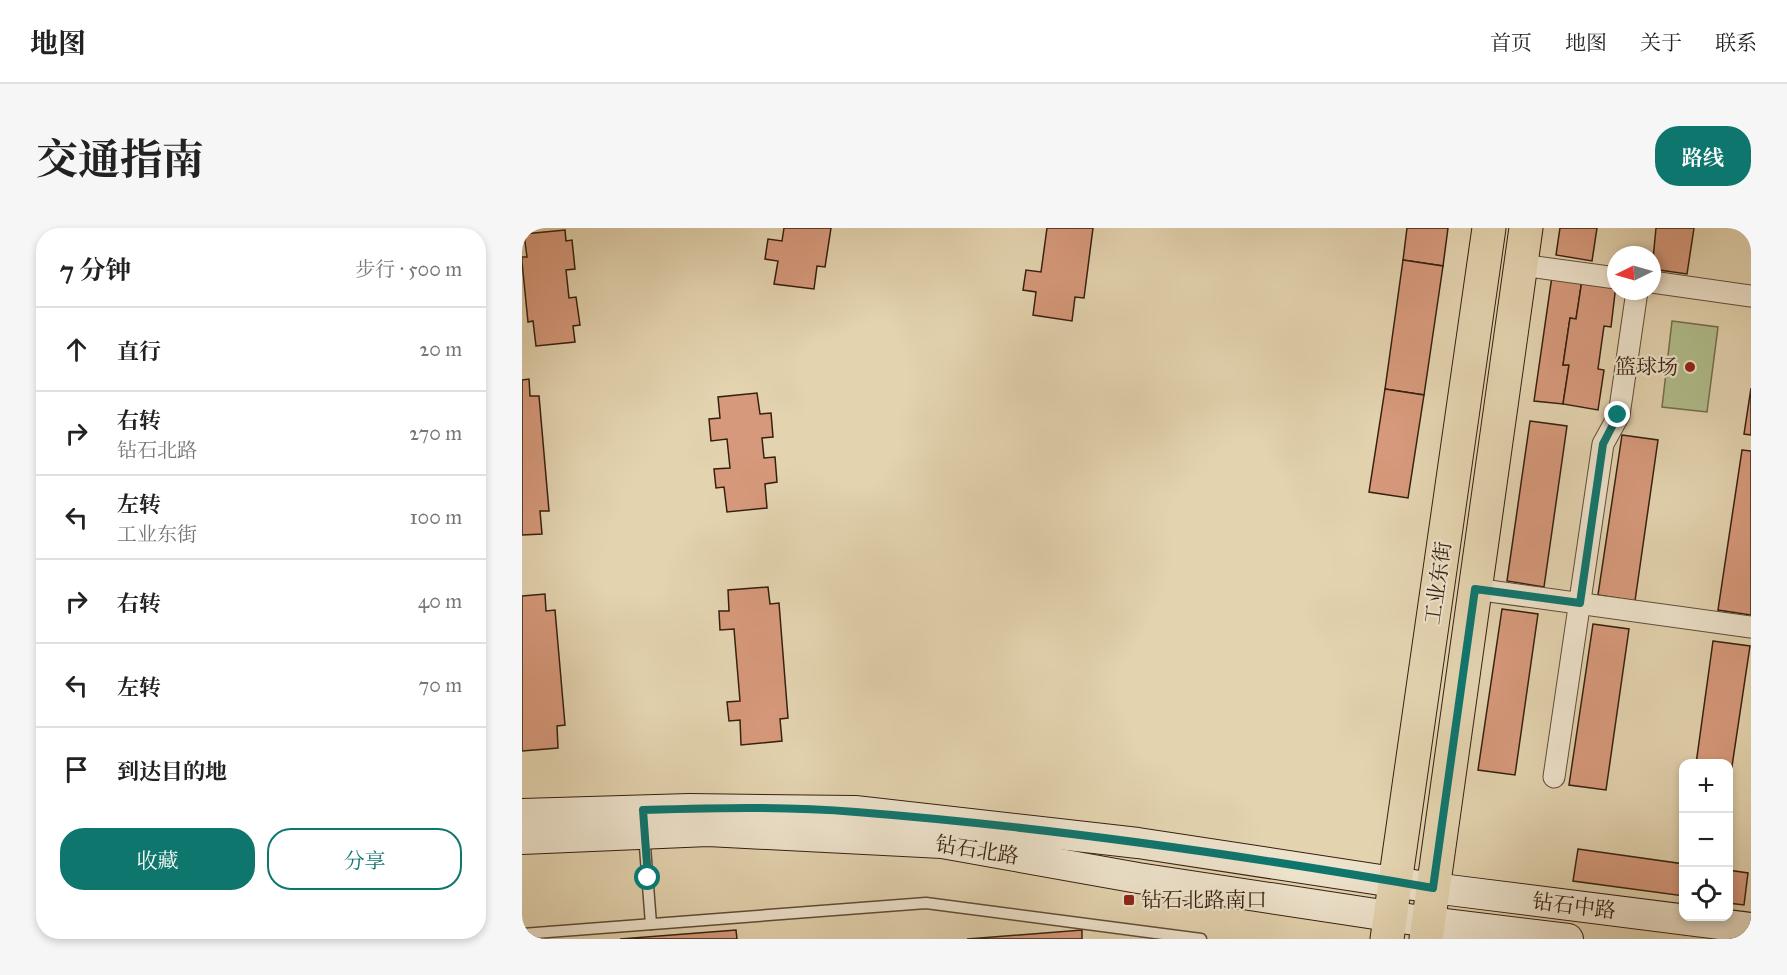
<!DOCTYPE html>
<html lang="zh">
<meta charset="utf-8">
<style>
:root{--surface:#fff;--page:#f6f6f6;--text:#222;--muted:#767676;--line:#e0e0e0;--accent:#0f766e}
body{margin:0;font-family:"IM FELL Great Primer","Noto Serif SC",serif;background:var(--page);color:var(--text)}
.controls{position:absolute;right:18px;bottom:18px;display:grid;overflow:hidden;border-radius:12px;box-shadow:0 3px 9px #0003}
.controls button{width:54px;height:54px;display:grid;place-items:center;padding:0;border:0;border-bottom:2px solid var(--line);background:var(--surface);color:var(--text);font:30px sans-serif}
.compass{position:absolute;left:1085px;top:18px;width:54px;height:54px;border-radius:50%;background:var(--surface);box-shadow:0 3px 9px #0003;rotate:265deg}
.stop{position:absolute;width:18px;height:18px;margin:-14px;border:4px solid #0f766e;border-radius:50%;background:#fff}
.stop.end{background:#0f766e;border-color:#fff;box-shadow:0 2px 6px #0008}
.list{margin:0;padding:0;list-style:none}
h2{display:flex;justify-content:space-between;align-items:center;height:78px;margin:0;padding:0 24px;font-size:26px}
h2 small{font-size:20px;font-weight:400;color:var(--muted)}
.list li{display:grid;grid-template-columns:39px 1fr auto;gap:18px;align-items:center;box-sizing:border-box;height:84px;padding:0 24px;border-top:2px solid var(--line)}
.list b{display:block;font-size:22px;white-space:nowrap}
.list p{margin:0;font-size:20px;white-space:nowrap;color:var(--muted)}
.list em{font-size:20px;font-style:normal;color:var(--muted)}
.actions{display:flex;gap:12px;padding:18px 24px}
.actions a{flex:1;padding:14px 0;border:2px solid var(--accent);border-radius:24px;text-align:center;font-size:21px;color:var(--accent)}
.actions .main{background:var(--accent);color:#fff}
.icon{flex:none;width:33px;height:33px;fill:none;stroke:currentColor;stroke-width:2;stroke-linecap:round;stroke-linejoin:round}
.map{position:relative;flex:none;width:1229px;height:711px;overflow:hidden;border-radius:24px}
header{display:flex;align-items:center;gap:36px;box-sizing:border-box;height:84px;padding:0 30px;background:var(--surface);border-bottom:2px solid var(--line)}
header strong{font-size:28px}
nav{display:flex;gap:33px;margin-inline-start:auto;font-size:21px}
.intro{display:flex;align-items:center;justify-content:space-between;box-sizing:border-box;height:144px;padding:0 36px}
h1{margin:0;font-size:42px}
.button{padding:15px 27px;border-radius:24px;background:var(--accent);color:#fff;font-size:21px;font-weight:700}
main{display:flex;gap:36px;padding:0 36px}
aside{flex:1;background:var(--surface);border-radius:24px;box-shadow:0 3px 9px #0003}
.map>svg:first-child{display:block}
.green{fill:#b1bd8c;stroke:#746e4e;stroke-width:1.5}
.building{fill:#d6997b;stroke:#361f0f;stroke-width:1.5}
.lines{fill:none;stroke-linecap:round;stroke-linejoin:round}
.lane-casing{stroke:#614c37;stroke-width:13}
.street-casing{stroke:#614c37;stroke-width:23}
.secondary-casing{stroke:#361f0f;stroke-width:32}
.primary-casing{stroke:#361f0f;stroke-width:35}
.lane{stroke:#ede2cb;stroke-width:10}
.street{stroke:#ede2cb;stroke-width:21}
.secondary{stroke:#ede2cb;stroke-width:30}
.primary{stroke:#e3d3af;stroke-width:33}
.route{stroke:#0f766e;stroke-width:8}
.poi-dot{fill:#8f2418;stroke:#ede2cb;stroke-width:2}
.labels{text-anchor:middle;stroke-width:4.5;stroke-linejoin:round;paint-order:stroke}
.poi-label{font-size:21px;fill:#361f0f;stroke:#ede2cb;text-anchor:end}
.street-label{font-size:21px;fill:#361f0f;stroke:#ede2cb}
</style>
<header>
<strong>地图</strong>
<nav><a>首页</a><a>地图</a><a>关于</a><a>联系</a></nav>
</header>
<div class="intro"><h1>交通指南</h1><a class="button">路线</a></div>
<main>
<aside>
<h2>7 分钟<small>步行 · 500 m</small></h2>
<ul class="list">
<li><svg class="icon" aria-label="ahead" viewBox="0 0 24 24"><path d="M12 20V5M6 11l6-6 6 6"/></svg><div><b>直行</b></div><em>20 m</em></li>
<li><svg class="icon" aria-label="right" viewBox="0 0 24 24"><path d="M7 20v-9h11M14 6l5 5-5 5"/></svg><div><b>右转</b><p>钻石北路</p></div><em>270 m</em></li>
<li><svg class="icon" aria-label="left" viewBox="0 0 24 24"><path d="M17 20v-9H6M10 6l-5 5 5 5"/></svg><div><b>左转</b><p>工业东街</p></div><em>100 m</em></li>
<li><svg class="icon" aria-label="right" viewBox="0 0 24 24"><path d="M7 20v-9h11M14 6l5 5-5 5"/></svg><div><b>右转</b></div><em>40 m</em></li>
<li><svg class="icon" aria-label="left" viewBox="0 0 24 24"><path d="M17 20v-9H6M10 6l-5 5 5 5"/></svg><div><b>左转</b></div><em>70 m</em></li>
<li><svg class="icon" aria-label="arrive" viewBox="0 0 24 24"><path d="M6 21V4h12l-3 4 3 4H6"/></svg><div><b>到达目的地</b></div></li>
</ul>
<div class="actions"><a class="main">收藏</a><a>分享</a></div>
</aside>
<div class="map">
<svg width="1229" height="711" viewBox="0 0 1229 711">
<rect width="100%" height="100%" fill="#e3d3af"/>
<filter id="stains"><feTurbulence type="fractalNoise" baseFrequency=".00333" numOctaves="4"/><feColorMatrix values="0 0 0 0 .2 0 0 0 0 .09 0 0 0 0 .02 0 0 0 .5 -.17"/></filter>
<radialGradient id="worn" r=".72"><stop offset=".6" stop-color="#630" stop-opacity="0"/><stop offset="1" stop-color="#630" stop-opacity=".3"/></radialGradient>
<!-- green -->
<path class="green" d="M 1150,93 L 1196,99 L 1185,184 L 1140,179 Z"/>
<!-- building -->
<g class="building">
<path d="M 262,0 L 309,0 L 303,39 L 295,38 L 292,61 L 252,56 L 256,33 L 243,31 L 246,11 L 260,13 Z"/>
<path d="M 525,0 L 571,0 L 562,70 L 553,69 L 550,93 L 511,87 L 514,64 L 501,62 L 504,42 L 519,44 Z"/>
<path d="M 885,0 L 926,0 L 921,38 L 881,32 Z"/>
<path d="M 1038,0 L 1075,0 L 1070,33 L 1034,27 Z"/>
<path d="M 1134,0 L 1172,0 L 1165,46 L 1130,41 Z"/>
<path d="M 43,2 L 44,13 L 50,12 L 53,41 L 44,42 L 47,70 L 54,69 L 58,97 L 51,98 L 53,114 L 14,118 L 11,93 L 6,94 L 0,34 L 0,29 L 5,29 L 2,6 Z"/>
<path d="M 881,32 L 921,38 L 902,167 L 863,161 Z"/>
<path d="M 1030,48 L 1060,52 L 1054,91 L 1048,90 L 1041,137 L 1047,137 L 1041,176 L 1012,173 Z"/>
<path d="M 1060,52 L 1094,57 L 1089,99 L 1082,98 L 1076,141 L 1082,142 L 1076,182 L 1041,176 L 1047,137 L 1041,137 L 1048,90 L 1054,91 Z"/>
<path d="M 7,151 L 8,168 L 17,168 L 27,283 L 18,283 L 20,306 L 0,307 L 0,152 Z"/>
<path d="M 1229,160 L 1229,207 L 1222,206 Z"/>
<path d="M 863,161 L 902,167 L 886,270 L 847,264 Z"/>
<path d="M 235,165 L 238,186 L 249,185 L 251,209 L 240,210 L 242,230 L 253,229 L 255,254 L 243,256 L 245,280 L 205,284 L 202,259 L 194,260 L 192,241 L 208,240 L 205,211 L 189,213 L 187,191 L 198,190 L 196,169 Z"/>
<path d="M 1008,193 L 1045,198 L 1022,359 L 985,353 Z"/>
<path d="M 1100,207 L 1136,212 L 1113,373 L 1076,367 Z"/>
<path d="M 1220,222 L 1229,223 L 1229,387 L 1196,382 Z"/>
<path d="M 246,359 L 248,376 L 257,375 L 266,490 L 258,491 L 260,513 L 219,517 L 218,492 L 207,493 L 205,474 L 218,473 L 212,401 L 198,402 L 197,383 L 207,383 L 206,362 Z"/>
<path d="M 23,366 L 24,383 L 33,382 L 43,497 L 35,498 L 36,520 L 0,523 L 0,368 Z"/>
<path d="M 980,381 L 1016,386 L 993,547 L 956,542 Z"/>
<path d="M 1071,396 L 1107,401 L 1084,562 L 1047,557 Z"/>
<path d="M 1191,413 L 1228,418 L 1206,565 L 1206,536 L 1174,536 Z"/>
<path d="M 1056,621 L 1162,636 L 1162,668 L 1051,653 Z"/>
<path d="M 1206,642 L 1226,645 L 1222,677 L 1206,675 Z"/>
<path d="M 214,702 L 215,711 L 98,711 Z"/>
<path d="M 560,702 L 560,711 L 445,711 Z"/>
</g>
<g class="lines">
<defs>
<g id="lane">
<path d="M 122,606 L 129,696"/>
<path d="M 0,706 L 404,675 L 679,711"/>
</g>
<g id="street">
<path d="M 999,37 L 1094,50"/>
<path d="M 1130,54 L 1229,68"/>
<path d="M 953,361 L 1229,399"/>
<path d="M 1032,549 L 1081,216 L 1097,187 L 1115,63"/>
</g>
<g id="secondary">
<path d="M 0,586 L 167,581 L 333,583 L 616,615 L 911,660 L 1229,700"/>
<path d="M 0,611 L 186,603 L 420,615 L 616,650 L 906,694 L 1046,711"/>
</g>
<g id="primary">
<path d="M 865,711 L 967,0"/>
<path d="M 904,711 L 1004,0"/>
</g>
</defs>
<!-- lane casing -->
<use href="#lane" class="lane-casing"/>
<!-- street casing -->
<use href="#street" class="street-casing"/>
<!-- secondary casing -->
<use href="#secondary" class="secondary-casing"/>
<!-- primary casing -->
<use href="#primary" class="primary-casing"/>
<!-- lane -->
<use href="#lane" class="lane"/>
<!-- street -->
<use href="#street" class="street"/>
<!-- secondary -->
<use href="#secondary" class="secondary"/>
<!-- primary -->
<use href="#primary" class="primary"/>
</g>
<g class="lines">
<!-- route -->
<path class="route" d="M 126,650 L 121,582 C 191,580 263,578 334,584 C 527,599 720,627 911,660 L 953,361 L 1058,375 L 1081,216 L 1096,187"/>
</g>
<!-- markers -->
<g class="poi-dot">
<circle cx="1168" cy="139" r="6"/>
<rect x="601" y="666" width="12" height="12" rx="3"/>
</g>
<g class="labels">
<!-- poi labels -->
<g class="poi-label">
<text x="1156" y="146">篮球场</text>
<text x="619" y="679" text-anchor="start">钻石北路南口</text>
</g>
<!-- street labels -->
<g class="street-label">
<text transform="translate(916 355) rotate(-82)" y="7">工业东街</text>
<text transform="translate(455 622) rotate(9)" y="7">钻石北路</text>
<text transform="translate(1052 678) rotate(7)" y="7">钻石中路</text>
</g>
</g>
<rect width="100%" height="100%" filter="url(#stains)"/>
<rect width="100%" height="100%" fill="url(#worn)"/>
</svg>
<div class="controls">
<button>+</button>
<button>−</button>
<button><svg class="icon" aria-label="locate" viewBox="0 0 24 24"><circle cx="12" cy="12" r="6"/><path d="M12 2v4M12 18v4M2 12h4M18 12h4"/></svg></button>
</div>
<svg class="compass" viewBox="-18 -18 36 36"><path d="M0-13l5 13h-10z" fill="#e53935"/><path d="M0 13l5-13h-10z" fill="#767676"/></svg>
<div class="stop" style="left:126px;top:650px"></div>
<div class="stop end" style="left:1096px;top:187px"></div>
</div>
</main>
